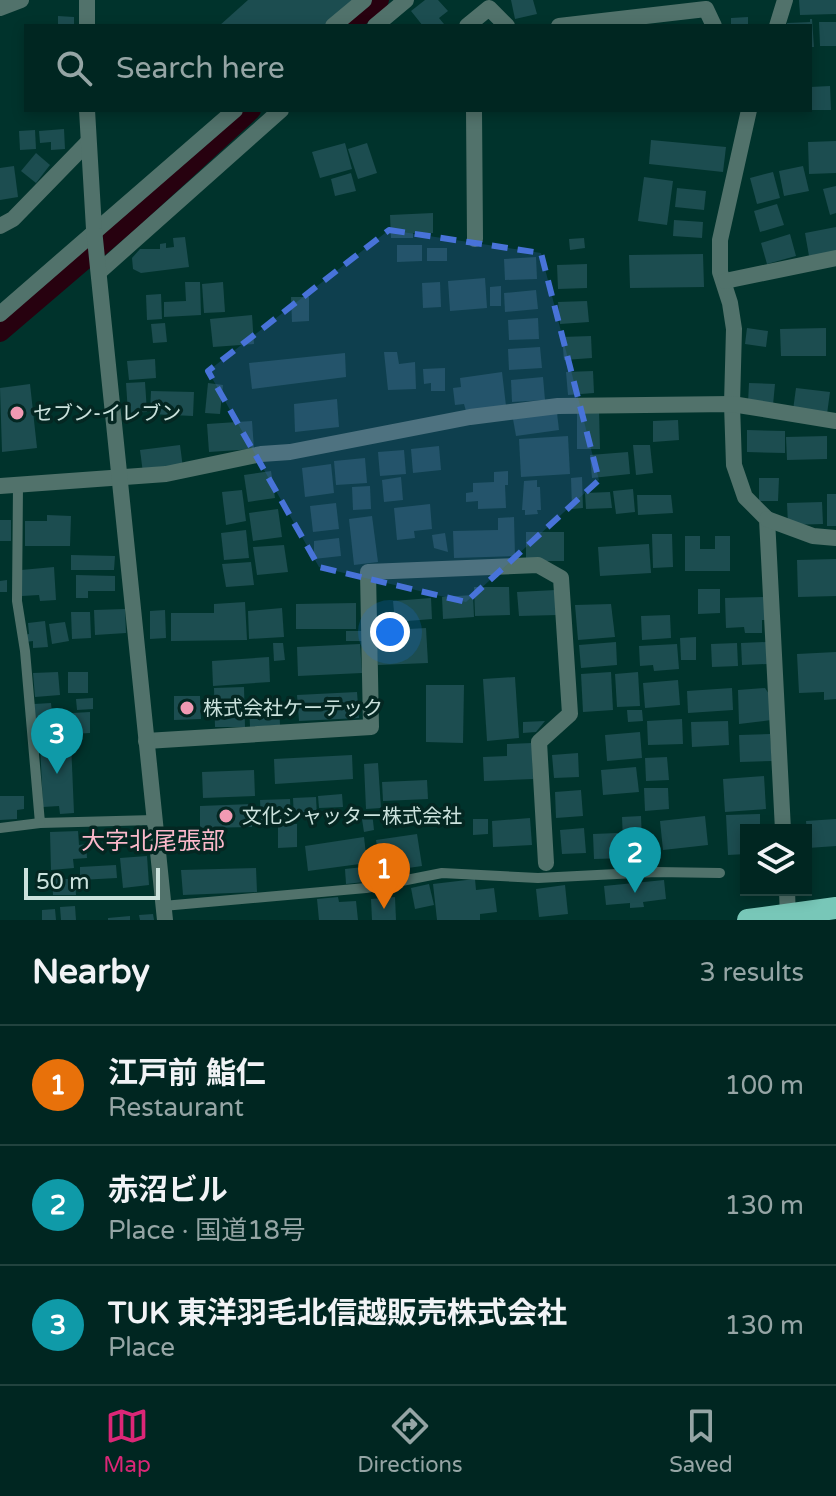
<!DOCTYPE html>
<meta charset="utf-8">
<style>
:root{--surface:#002621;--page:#0e322e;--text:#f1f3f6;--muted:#95a5a5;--line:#22433f;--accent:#db2777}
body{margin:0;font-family:"Varela Round","Noto Sans JP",sans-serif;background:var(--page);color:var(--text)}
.controls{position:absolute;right:24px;bottom:24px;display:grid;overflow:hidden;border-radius:0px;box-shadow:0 4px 12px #0003}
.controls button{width:72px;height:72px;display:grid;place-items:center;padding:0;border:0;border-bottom:2px solid var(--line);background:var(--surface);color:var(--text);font:40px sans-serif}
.scale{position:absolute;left:24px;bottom:20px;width:136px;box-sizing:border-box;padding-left:8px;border:4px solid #cbe2dd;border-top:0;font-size:22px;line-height:28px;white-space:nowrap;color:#cbe2dd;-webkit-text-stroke:6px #042722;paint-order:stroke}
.you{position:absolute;left:390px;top:632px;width:28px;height:28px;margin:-20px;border:6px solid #fff;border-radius:50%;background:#1a73e8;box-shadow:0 0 0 12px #1a73e833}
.badge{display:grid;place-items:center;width:52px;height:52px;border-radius:50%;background:var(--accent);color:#fff;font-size:26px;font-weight:700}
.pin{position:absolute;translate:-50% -66px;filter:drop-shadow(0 2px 4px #0008)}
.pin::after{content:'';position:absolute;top:42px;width:28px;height:24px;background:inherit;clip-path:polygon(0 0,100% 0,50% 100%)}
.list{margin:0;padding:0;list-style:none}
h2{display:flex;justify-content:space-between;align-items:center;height:104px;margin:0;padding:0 32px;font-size:34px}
h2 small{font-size:26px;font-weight:400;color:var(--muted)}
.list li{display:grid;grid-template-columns:52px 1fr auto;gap:24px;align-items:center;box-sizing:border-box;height:120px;padding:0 32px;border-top:2px solid var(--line)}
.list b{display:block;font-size:30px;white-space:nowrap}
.list p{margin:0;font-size:26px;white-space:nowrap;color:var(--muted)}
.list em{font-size:26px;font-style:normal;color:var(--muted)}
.icon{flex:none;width:44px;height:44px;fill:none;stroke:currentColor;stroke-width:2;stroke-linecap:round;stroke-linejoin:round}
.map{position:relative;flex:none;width:836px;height:920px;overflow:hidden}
.search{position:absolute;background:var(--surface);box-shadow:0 4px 12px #0003;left:24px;right:24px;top:24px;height:88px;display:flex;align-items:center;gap:20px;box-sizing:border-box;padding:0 28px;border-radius:0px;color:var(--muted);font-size:30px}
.sheet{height:464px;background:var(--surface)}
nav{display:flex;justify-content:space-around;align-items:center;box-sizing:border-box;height:112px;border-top:2px solid var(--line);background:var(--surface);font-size:22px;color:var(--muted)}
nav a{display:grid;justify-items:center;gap:4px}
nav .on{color:var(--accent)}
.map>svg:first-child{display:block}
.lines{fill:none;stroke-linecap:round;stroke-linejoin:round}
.canal{stroke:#27010f;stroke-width:20}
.building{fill:#1c4d50}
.service{stroke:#51726b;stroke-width:10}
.minor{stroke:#51726b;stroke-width:16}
.tertiary{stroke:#51726b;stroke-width:16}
.trunk{stroke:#78c7b8;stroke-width:22}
.marked{fill:#4873d9;fill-opacity:0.2;stroke:#4873d9;stroke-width:6;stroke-dasharray:16 10;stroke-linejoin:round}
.poi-dot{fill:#f19ab3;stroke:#042722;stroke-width:3}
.labels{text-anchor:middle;stroke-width:7;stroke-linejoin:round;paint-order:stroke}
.poi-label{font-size:20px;fill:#cbe2dd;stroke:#042722;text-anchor:start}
.quarter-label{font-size:24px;fill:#fbb8ca;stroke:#042722}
</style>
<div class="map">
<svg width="836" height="920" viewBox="0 0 836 920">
<rect width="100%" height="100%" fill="#00332c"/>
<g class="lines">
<!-- canal -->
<g class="canal">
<path d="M 348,26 L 379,0"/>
<path d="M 0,332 L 132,219 L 251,110"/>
</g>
</g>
<!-- building -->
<g class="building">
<path d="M 248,0 L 353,0 L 325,26 L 219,26 Z"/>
<path d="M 425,0 L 438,0 L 448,11 L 439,18 L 444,24 L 441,26 L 423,26 L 411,11 Z"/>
<path d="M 511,0 L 533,0 L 537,14 L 515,19 Z"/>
<path d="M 799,0 L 836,0 L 836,14 L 800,15 Z"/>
<path d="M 58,16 L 74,17 L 74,26 L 58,26 Z"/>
<path d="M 748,17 L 748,26 L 731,26 L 731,18 Z"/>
<path d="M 810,19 L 812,19 L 814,47 L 810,47 L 810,26 L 787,26 L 787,23 L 810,22 Z"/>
<path d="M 819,22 L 836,22 L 836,46 L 820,46 Z"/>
<path d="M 830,86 L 831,110 L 810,110 L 810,87 Z"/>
<path d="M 64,129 L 65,149 L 51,150 L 51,142 L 40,143 L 39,131 Z"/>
<path d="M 35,130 L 36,149 L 20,150 L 19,131 Z"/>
<path d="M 651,140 L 726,147 L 723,172 L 649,164 Z"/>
<path d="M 836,141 L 836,173 L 809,174 L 808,142 Z"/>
<path d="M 345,143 L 352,169 L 320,178 L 312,152 Z"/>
<path d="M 367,143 L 377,173 L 358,179 L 348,149 Z"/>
<path d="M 36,153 L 50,165 L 36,183 L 21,171 Z"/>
<path d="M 14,166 L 18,197 L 0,200 L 0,168 Z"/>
<path d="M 803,166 L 809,191 L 784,196 L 779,171 Z"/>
<path d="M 773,172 L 780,198 L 757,204 L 750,178 Z"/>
<path d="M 351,173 L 356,191 L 335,196 L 331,179 Z"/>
<path d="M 644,177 L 673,181 L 667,225 L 638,221 Z"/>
<path d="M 836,186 L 836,213 L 830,215 L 823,189 Z"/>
<path d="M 677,188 L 706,191 L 704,210 L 675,207 Z"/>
<path d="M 777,204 L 784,225 L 760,232 L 754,211 Z"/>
<path d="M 433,213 L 433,233 L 413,233 L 413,238 L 391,238 L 390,215 Z"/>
<path d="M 674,220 L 703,222 L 702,238 L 673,236 Z"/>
<path d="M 836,227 L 836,251 L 809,256 L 805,233 Z"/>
<path d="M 790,234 L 796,256 L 767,264 L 761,243 Z"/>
<path d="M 185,237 L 189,267 L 141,273 L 133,269 L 132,258 L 140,249 L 160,249 L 160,244 L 166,243 L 166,248 L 174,247 L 173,238 Z"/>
<path d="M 584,238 L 585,248 L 570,250 L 569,239 Z"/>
<path d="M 397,245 L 422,245 L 422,261 L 397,262 Z"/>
<rect x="427" y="248" width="20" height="13"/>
<path d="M 703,254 L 704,287 L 630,288 L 629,255 Z"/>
<path d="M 536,257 L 537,279 L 505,280 L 504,259 Z"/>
<path d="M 587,264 L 587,288 L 558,289 L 557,265 Z"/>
<path d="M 485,278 L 487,308 L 450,311 L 448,281 Z"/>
<path d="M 185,282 L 200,282 L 201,315 L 164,317 L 164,302 L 186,301 Z"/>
<path d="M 223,282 L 225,312 L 204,313 L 202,284 Z"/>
<path d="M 440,282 L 441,307 L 423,308 L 422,283 Z"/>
<path d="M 501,286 L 501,306 L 490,306 L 490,287 Z"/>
<path d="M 536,290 L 538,309 L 505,312 L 504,293 Z"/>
<path d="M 161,294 L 162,319 L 147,320 L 146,295 Z"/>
<path d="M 291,297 L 309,297 L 309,321 L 292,322 Z"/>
<path d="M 587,301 L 589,322 L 560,324 L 558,302 Z"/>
<path d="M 252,315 L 254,344 L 213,347 L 210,319 Z"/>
<path d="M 538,318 L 539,339 L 509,340 L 508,320 Z"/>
<path d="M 165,323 L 167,342 L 153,343 L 151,324 Z"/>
<path d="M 747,328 L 768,331 L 766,347 L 745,344 Z"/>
<path d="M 826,328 L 826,356 L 781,356 L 780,329 Z"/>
<path d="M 591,336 L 592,358 L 564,360 L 562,337 Z"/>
<path d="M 540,347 L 542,368 L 509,370 L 508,349 Z"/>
<path d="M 384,352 L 397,352 L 399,364 L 415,362 L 416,389 L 388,390 Z"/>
<path d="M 345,353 L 346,377 L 252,389 L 249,363 Z"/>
<path d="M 155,359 L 156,378 L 129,380 L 127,361 Z"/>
<path d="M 445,368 L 445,391 L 431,391 L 431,383 L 424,384 L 423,369 Z"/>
<path d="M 593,371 L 594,393 L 568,395 L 566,372 Z"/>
<path d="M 502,372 L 506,406 L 466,411 L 464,404 L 455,405 L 453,388 L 461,387 L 460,378 Z"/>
<path d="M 543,377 L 545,400 L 512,402 L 511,380 Z"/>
<path d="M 145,382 L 147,412 L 128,413 L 126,383 Z"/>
<path d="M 208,383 L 223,385 L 220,414 L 205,413 Z"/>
<path d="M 749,383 L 775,384 L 773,405 L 748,403 Z"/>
<path d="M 30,384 L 37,448 L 2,452 L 0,388 Z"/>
<path d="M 796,388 L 830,392 L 827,414 L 793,410 Z"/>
<path d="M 151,391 L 194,392 L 193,416 L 150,414 Z"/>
<path d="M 337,399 L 339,427 L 295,432 L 294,404 Z"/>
<path d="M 599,410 L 600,449 L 577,449 L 577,411 Z"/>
<path d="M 557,413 L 559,430 L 516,436 L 513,419 Z"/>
<path d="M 678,420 L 679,440 L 653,442 L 653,421 Z"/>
<path d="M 252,421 L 254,449 L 209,452 L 207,424 Z"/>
<path d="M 747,430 L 785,431 L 785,453 L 747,452 Z"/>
<path d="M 568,436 L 570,474 L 521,477 L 519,439 Z"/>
<path d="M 827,436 L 827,459 L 787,460 L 786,437 Z"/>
<path d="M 180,445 L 183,468 L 143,473 L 140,450 Z"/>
<path d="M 633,445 L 650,445 L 653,473 L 636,475 Z"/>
<path d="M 439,446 L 441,470 L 413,473 L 411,449 Z"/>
<path d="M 404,450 L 406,474 L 380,476 L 378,452 Z"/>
<path d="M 628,452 L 630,474 L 592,478 L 590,455 Z"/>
<path d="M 365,458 L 367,483 L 336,485 L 334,461 Z"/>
<path d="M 331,464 L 334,493 L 305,497 L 302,468 Z"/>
<path d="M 271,471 L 275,498 L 248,502 L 244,475 Z"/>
<path d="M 508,471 L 508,485 L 505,485 L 506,508 L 478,509 L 478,501 L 466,502 L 466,493 L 473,492 L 473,483 L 494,482 L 494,472 Z"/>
<path d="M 401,477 L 403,500 L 384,502 L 382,480 Z"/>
<path d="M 582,477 L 583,508 L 572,509 L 571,478 Z"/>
<path d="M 759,478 L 779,478 L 778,501 L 759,501 Z"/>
<path d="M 537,480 L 537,487 L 540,487 L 541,510 L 537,510 L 538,514 L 525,515 L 525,510 L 522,510 L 524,481 Z"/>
<path d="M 370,486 L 371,509 L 353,510 L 352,487 Z"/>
<path d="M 633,489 L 635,512 L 616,514 L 613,491 Z"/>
<path d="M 242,490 L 246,521 L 226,525 L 222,492 Z"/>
<path d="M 610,492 L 612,508 L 586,509 L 585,493 Z"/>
<rect x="827" y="494" width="9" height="32"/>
<path d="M 637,495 L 671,495 L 673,513 L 638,515 Z"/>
<path d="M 822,502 L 823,524 L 788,525 L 787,503 Z"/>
<path d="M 336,503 L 339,529 L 313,532 L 310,506 Z"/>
<path d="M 430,504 L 432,529 L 414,531 L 415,538 L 397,540 L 394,508 Z"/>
<path d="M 278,509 L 282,537 L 253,541 L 249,513 Z"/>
<path d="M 47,515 L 71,516 L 70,546 L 25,546 L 25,521 L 47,521 Z"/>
<path d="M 372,516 L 378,562 L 354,565 L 349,519 Z"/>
<path d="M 514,517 L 515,556 L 454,558 L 453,531 L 498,530 L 498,518 Z"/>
<rect x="0" y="520" width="11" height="21"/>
<path d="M 246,530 L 249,558 L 224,560 L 221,533 Z"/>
<rect x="526" y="532" width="38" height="29"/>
<path d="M 445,533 L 448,552 L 434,548 L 432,535 Z"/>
<path d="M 652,534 L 672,534 L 673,567 L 653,568 Z"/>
<path d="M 685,536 L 700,536 L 700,549 L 715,549 L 715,536 L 730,536 L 730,571 L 685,571 Z"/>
<path d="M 339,538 L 341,556 L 314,559 L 314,541 Z"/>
<path d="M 649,544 L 651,573 L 600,576 L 598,547 Z"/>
<path d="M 284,545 L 288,572 L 257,575 L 253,547 Z"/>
<path d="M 71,555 L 115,556 L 114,570 L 71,570 Z"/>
<path d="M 836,559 L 836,596 L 798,597 L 797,560 Z"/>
<path d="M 251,562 L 254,585 L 226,587 L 222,564 Z"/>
<path d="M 54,567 L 56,600 L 40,601 L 39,595 L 22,596 L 21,570 Z"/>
<path d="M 76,575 L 115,576 L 115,591 L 88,591 L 88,598 L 76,598 Z"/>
<path d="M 7,580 L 7,592 L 0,592 L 0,581 Z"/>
<path d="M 474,587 L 509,587 L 510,615 L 475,616 Z"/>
<path d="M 698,589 L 720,589 L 720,613 L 698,614 Z"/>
<path d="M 556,590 L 557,615 L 519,616 L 517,592 Z"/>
<path d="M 473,595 L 474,617 L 443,619 L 442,597 Z"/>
<path d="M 769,597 L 770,620 L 762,620 L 762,633 L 745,633 L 744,627 L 726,628 L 725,598 Z"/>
<path d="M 431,598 L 432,619 L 395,622 L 393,601 Z"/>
<path d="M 245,602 L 247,640 L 171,641 L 171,613 L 214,613 L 214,604 Z"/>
<path d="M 356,603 L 356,629 L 296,629 L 296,604 Z"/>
<path d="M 611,604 L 615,637 L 578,640 L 575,605 Z"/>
<path d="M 282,608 L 284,637 L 249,639 L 248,611 Z"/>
<path d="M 125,609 L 126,633 L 95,635 L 94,610 Z"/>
<path d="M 165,610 L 166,638 L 150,639 L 150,611 Z"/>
<path d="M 71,612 L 90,612 L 91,638 L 72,639 Z"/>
<path d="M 670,615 L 671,638 L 642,640 L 641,616 Z"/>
<path d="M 45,621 L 48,647 L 33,648 L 33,641 L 25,642 L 24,635 L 29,634 L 28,623 Z"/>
<path d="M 65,622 L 69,641 L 52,644 L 49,624 Z"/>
<path d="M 426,628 L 428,663 L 378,665 L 376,631 Z"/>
<rect x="346" y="631" width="16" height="10"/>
<path d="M 696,637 L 696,660 L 681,660 L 680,638 Z"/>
<path d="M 616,642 L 617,665 L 581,668 L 579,645 Z"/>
<path d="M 766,642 L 767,664 L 742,665 L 741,643 Z"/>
<path d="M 273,643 L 283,643 L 285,660 L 274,661 Z"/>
<path d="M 737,643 L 738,666 L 712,667 L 711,644 Z"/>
<path d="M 360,644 L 362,673 L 298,676 L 297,647 Z"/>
<path d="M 677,644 L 679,669 L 654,671 L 653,665 L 640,666 L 639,646 Z"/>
<path d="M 836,652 L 836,699 L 824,700 L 824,692 L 799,693 L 797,654 Z"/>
<path d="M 269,657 L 270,682 L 213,686 L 212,661 Z"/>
<path d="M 58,672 L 60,695 L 35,697 L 33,673 Z"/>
<rect x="68" y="672" width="20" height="21"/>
<path d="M 611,672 L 613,710 L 583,712 L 581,674 Z"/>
<path d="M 638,672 L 640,706 L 617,707 L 615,674 Z"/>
<path d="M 515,677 L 519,738 L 487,741 L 483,679 Z"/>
<path d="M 678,680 L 680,705 L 645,708 L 643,683 Z"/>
<path d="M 426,685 L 464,685 L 463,743 L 426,742 Z"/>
<path d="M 244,687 L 245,727 L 215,727 L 214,688 Z"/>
<path d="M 732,688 L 733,710 L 688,713 L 687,691 Z"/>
<path d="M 765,688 L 769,694 L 771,720 L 739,724 L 738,690 Z"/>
<path d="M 357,692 L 359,718 L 299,721 L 297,695 Z"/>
<path d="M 174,696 L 200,696 L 201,719 L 174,720 Z"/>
<path d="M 93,698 L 93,709 L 77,710 L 76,699 Z"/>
<path d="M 279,699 L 280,725 L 250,727 L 249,702 Z"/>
<path d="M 51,703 L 52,713 L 62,713 L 64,734 L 35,735 L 34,704 Z"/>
<path d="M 627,710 L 642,710 L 643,721 L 628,722 Z"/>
<path d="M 90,712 L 90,733 L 72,734 L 72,713 Z"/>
<path d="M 682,719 L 683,744 L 648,745 L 647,721 Z"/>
<path d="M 545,721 L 536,732 L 523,733 L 523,722 Z"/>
<path d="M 728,721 L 729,745 L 692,747 L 691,722 Z"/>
<path d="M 640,732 L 642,758 L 607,761 L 605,735 Z"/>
<path d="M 770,734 L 772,761 L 740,762 L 739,735 Z"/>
<path d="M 71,742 L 74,813 L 60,814 L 59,806 L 43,807 L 40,743 Z"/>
<path d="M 532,743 L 533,779 L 484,781 L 483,757 L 507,756 L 507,744 Z"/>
<path d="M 578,753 L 579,777 L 554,778 L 552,755 Z"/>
<path d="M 352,755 L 353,779 L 275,784 L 274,759 Z"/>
<path d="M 667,757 L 669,780 L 646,781 L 645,758 Z"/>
<path d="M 378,763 L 381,808 L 366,809 L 364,764 Z"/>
<path d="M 636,767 L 639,792 L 603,795 L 601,770 Z"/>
<path d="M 254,770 L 255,796 L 203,798 L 202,772 Z"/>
<path d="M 764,776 L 766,809 L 725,812 L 723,779 Z"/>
<path d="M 427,780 L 428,799 L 383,801 L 382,782 Z"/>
<path d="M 644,788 L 668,788 L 669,809 L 645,811 Z"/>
<path d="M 581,790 L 583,816 L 556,818 L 555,792 Z"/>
<path d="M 342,794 L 343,807 L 319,808 L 318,796 Z"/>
<path d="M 0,796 L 24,796 L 24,809 L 17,810 L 17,819 L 0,820 Z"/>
<path d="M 316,797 L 317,816 L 294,818 L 293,798 Z"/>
<path d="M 290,799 L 291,820 L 261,821 L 260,800 Z"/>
<path d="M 252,804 L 252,827 L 200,828 L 200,806 Z"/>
<path d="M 372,812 L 374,830 L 364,832 L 361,813 Z"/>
<path d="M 760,814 L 760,830 L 746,830 L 746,854 L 728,855 L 726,815 Z"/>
<path d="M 641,816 L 642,840 L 623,841 L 622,817 Z"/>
<path d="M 705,816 L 708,845 L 663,850 L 660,821 Z"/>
<path d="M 530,818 L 532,845 L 493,847 L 492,821 Z"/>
<path d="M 473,819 L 488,819 L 488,834 L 473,835 Z"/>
<path d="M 836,819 L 836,846 L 808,848 L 806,821 Z"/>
<path d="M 278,824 L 297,824 L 297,847 L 278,848 Z"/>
<path d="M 584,828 L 586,853 L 562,854 L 560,830 Z"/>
<path d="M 78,831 L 79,845 L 86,844 L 87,858 L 73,859 L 74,868 L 51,870 L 50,832 Z"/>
<path d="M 618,833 L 619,847 L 628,846 L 628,858 L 594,859 L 593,834 Z"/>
<path d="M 417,834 L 422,866 L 381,872 L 376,840 Z"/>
<path d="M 364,837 L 367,863 L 308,871 L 305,846 Z"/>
<path d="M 147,856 L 149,885 L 123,888 L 120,858 Z"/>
<path d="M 116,865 L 117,878 L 80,880 L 80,867 Z"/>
<path d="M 363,867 L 364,882 L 346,884 L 345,869 Z"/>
<path d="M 256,868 L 257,892 L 183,895 L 181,870 Z"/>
<path d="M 63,873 L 63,879 L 75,879 L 76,895 L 53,895 L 52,874 Z"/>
<path d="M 475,879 L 476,890 L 494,888 L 497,912 L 480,914 L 480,920 L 437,920 L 433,884 Z"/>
<path d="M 664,880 L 666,899 L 643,902 L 644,907 L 630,908 L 630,903 L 606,905 L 604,886 Z"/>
<path d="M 429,884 L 434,905 L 415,909 L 411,888 Z"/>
<path d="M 565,885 L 568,914 L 539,917 L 536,889 Z"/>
<path d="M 338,897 L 339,902 L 356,901 L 358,920 L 319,920 L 317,899 Z"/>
<path d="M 395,897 L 396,920 L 372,920 L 371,899 Z"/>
<path d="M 75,906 L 76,920 L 61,920 L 60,907 Z"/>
<path d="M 55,909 L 56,920 L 42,920 L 42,910 Z"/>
<path d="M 153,914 L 154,920 L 140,920 L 139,915 Z"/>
<path d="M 130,916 L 130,920 L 108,920 L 108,918 Z"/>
</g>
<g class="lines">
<!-- service -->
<g class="service">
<path d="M 18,485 L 17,601 L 25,651 L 40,823 L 154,820"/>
<path d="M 0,828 L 40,823"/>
<path d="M 163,906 L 366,888 L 442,873 L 538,878 L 656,872 L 720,873"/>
</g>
<!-- minor -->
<g class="minor">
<path d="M 0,8 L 21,0"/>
<path d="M 333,26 L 364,0"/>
<path d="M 375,26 L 406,0"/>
<path d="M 467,26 L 489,8 L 507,26"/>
<path d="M 559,26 L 706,9 L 714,26"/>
<path d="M 777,26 L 785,0"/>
<path d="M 474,110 L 475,239"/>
<path d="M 749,110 L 720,240 L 720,272 L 730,303 L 734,329 L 732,404 L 734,465 L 745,497 L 767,519 L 783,830"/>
<path d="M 0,226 L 13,219 L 88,142"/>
<path d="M 99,272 L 281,110"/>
<path d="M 725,281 L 836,258"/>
<path d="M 0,314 L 235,110"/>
<path d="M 0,486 L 166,474 L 261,454 L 290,452 L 470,417 L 558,406 L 732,404 L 836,421"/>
<path d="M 767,519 L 813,536 L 836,538"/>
<path d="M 146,741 L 371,727 L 368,572 L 538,565 L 561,578 L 570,714 L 539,742 L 546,863"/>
<path d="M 787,890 L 788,920"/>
</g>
<!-- tertiary -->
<g class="tertiary">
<path d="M 87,26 L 87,0"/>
<path d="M 87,110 L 94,229 L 165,920"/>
</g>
<!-- trunk -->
<path class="trunk" d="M 748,920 L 836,908"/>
</g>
<!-- marked area -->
<path class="marked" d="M 389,230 L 541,253 L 599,480 L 466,602 L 319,567 L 208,371 Z"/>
<!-- markers -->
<g class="poi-dot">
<circle cx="17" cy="413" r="8"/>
<circle cx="187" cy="708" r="8"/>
<circle cx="226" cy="816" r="8"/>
</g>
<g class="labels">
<!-- poi labels -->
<g class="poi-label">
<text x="33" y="420">セブン-イレブン</text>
<text x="203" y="715">株式会社ケーテック</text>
<text x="242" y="823">文化シャッター株式会社</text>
</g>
<!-- quarter labels -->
<g class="quarter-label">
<text x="153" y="849">大字北尾張部</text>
</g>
</g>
</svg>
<div class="controls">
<button><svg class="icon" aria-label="layers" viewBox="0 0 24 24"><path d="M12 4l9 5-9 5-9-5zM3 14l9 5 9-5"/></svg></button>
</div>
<div class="scale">50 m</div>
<div class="you"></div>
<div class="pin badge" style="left:384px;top:909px;background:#e8710a">1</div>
<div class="pin badge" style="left:635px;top:893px;background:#0f9aa8">2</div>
<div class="pin badge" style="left:57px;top:774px;background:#0f9aa8">3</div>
<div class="search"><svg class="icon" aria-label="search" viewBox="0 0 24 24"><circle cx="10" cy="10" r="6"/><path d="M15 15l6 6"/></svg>Search here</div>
</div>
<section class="sheet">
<h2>Nearby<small>3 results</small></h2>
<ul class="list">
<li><span class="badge" style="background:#e8710a">1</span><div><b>江戸前 鮨仁</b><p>Restaurant</p></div><em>100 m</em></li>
<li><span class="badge" style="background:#0f9aa8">2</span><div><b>赤沼ビル</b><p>Place · 国道18号</p></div><em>130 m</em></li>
<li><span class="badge" style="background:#0f9aa8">3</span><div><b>TUK 東洋羽毛北信越販売株式会社</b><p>Place</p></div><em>130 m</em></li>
</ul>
</section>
<nav>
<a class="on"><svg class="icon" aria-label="map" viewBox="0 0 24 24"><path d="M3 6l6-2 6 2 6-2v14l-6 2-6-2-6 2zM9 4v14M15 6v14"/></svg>Map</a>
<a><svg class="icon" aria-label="directions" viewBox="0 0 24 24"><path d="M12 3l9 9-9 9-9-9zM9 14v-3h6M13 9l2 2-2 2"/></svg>Directions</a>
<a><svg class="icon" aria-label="saved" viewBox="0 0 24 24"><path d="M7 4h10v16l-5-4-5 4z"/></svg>Saved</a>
</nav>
